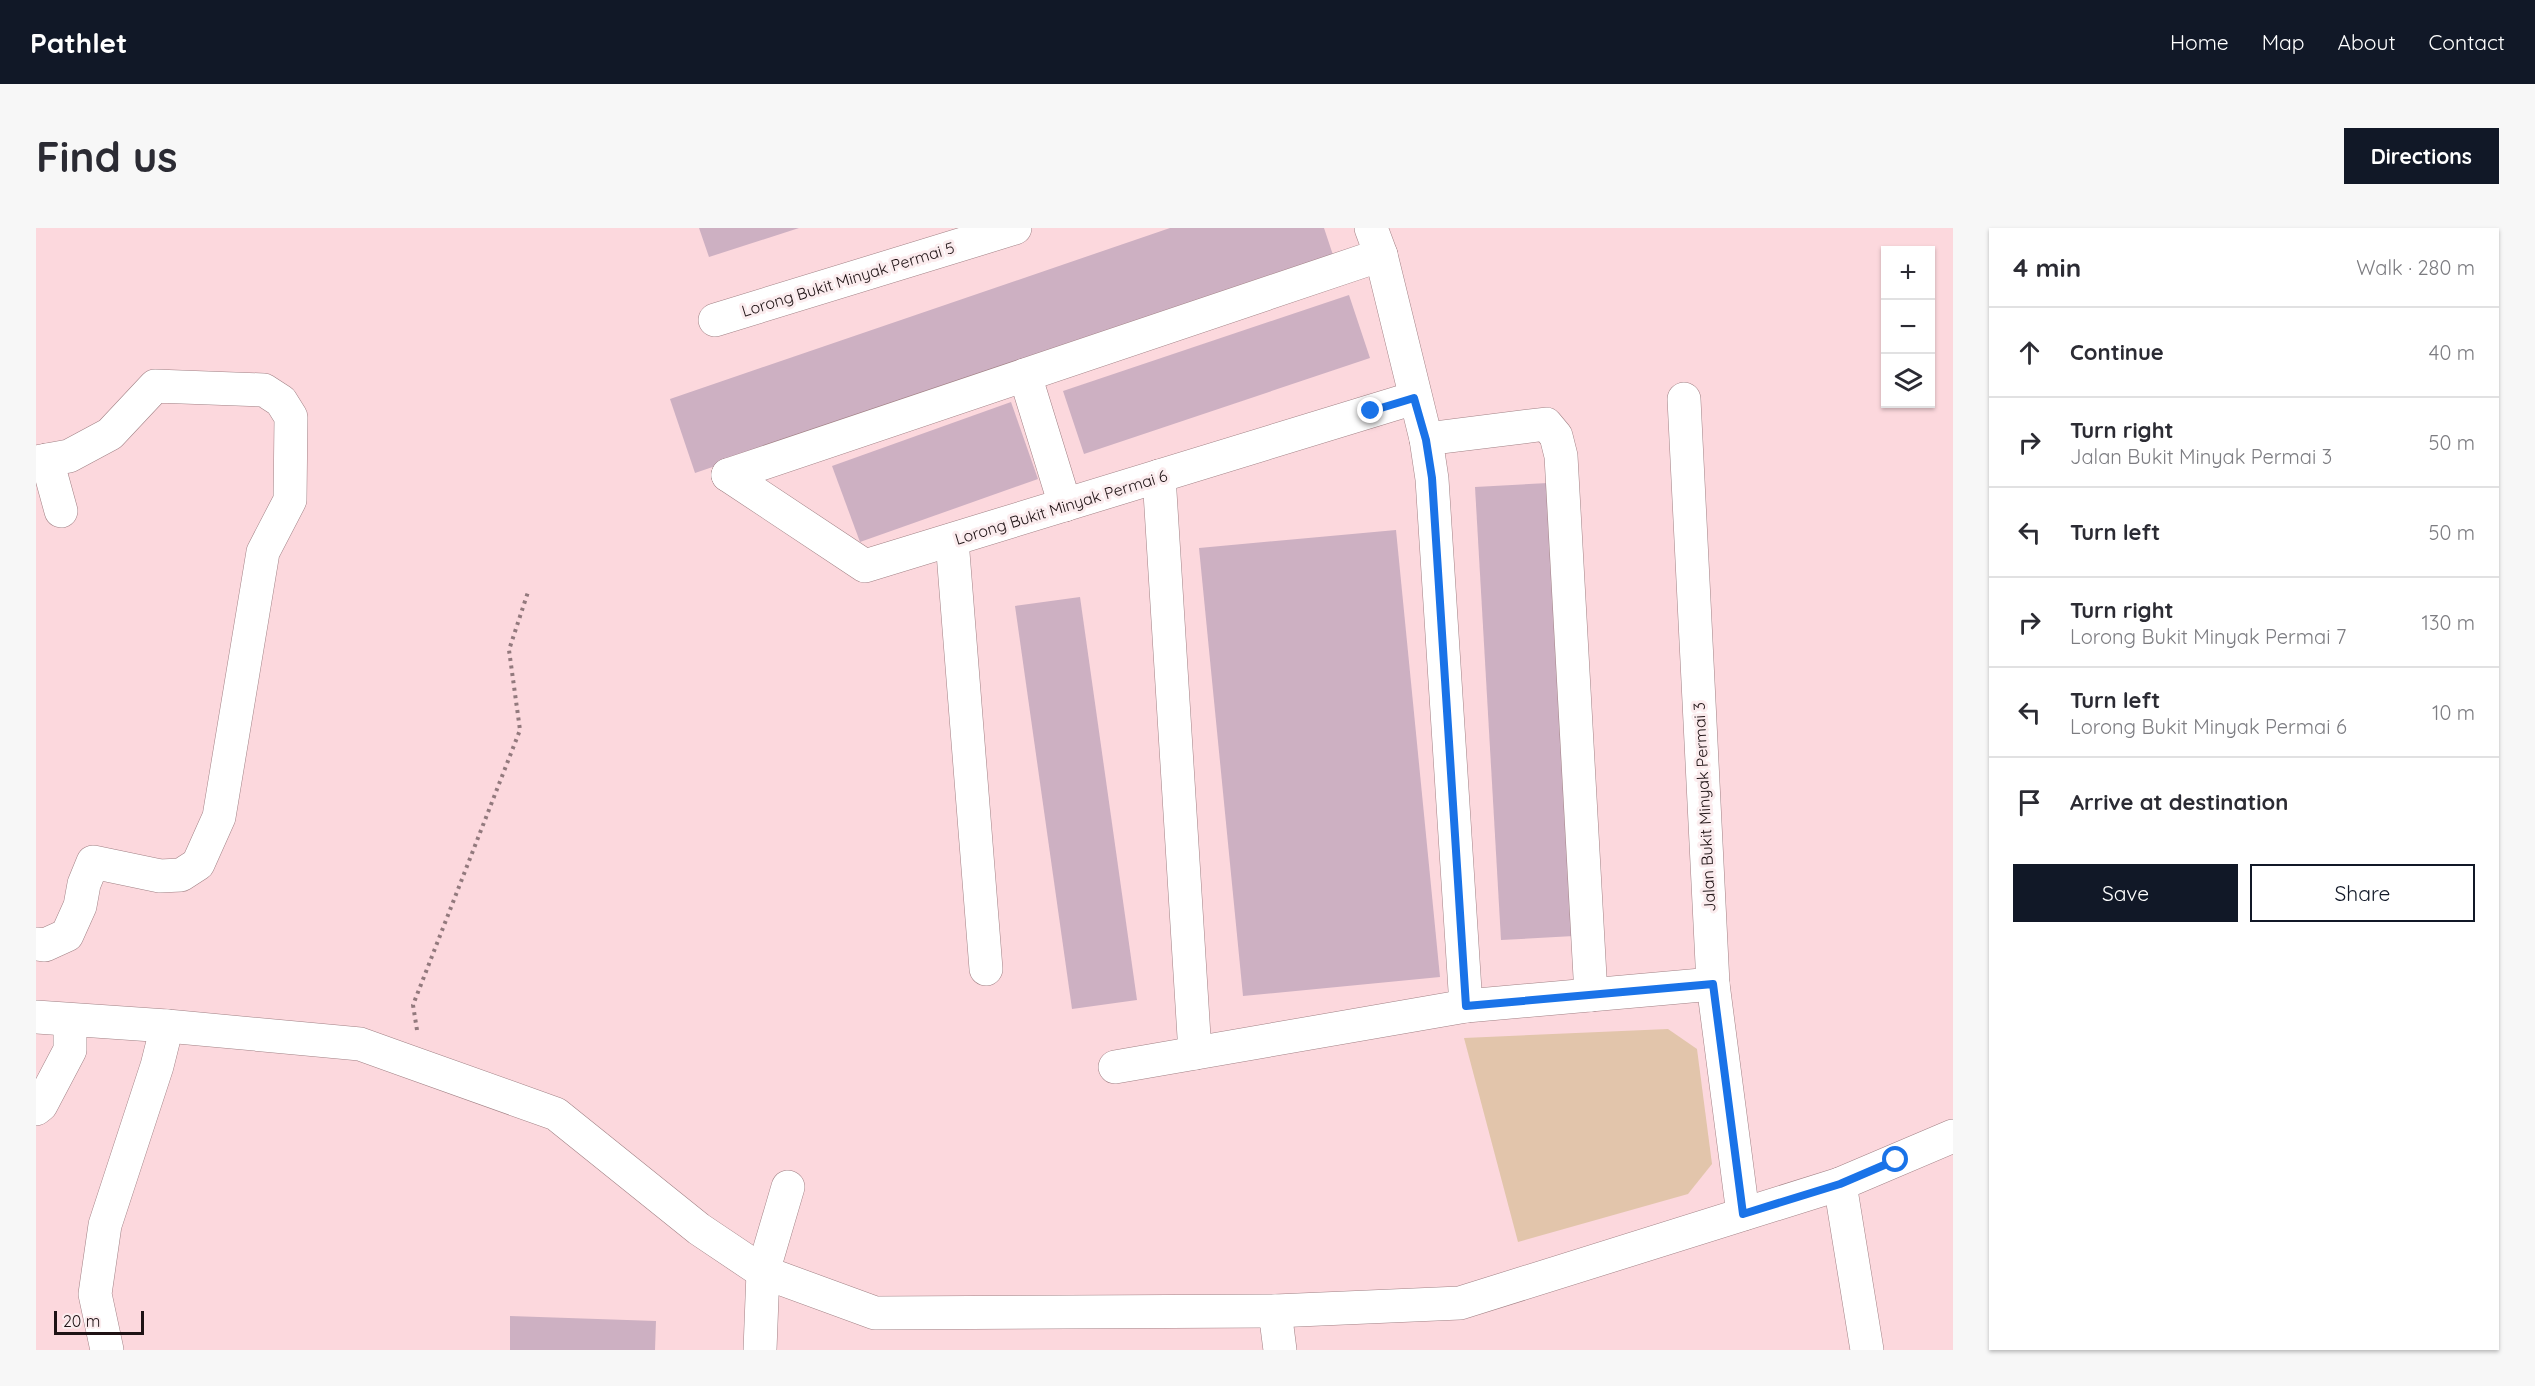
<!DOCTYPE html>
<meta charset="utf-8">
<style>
:root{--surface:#fff;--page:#f7f7f7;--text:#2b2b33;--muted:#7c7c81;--line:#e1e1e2;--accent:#111827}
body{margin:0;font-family:Quicksand,sans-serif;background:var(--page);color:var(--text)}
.controls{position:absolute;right:18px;top:18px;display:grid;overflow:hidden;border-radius:0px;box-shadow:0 2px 4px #0004}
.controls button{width:54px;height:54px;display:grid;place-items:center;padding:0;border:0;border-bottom:2px solid var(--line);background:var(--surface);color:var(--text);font:30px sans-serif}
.scale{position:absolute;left:18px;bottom:15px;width:90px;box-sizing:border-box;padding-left:6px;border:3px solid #1e1214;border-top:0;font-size:16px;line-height:21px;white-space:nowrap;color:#1e1214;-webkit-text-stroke:4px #fbecee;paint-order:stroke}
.stop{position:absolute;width:18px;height:18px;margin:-14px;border:4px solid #1a73e8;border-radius:50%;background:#fff}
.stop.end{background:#1a73e8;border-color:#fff;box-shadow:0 2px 6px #0008}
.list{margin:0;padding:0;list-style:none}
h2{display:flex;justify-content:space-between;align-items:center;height:78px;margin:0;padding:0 24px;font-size:26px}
h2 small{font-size:20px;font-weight:400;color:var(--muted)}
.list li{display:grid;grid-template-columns:39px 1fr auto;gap:18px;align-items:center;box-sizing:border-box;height:90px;padding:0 24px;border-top:2px solid var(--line)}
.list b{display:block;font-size:22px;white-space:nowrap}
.list p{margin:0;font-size:20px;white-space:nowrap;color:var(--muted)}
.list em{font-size:20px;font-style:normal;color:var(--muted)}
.actions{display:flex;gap:12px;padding:18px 24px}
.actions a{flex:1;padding:14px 0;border:2px solid var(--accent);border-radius:0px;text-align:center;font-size:21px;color:var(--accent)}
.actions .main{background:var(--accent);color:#fff}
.icon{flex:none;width:33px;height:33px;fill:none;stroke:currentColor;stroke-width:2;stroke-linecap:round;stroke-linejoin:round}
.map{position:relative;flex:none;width:1917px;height:1122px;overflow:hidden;border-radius:0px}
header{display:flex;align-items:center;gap:36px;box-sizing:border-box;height:84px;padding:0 30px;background:var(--accent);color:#fff}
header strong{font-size:28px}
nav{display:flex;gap:33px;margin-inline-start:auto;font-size:21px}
.intro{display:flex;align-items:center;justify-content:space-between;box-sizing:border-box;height:144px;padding:0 36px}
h1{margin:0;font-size:42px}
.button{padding:15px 27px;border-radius:0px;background:var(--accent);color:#fff;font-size:21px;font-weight:700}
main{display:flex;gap:36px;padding:0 36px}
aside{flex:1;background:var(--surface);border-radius:0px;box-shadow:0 2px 4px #0004}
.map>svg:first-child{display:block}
.green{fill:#e2c5ab}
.building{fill:#cdb0c2}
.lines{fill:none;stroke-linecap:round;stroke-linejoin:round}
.minor-casing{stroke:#a18185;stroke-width:34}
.path{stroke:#92797d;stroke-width:4;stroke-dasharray:3 4.5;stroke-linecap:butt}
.minor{stroke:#fff;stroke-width:33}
.route{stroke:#1a73e8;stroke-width:8}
.labels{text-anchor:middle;stroke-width:6;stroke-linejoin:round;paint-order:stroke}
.street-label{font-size:16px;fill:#1e1214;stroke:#fbecee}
</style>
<header>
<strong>Pathlet</strong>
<nav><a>Home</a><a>Map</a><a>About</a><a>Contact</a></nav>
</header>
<div class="intro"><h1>Find us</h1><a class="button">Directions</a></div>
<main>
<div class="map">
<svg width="1917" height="1122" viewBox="0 0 1917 1122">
<rect width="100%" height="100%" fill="#fcd8dd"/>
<!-- green -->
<path class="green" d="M 1632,801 L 1661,821 L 1676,936 L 1652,966 L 1482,1014 L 1428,810 Z"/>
<!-- building -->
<g class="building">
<path d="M 663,0 L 763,0 L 673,29 Z"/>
<path d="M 1134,0 L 1288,0 L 1297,27 L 659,245 L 634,171 Z"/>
<path d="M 1313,67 L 1334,130 L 1048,226 L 1027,163 Z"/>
<path d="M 975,174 L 1002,251 L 824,314 L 796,238 Z"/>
<path d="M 1512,255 L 1538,708 L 1465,712 L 1439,259 Z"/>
<path d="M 1360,302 L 1404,749 L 1207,768 L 1163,320 Z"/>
<path d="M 1044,369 L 1101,772 L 1036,781 L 979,378 Z"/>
<path d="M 474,1088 L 620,1093 L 619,1122 L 474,1122 Z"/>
</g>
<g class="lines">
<defs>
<g id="minor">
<path d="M 1335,0 L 1345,27 L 1390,211 L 1396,251 L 1430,778"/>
<path d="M 679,92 L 979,0"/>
<path d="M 989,147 L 1029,277"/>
<path d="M 1648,171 L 1677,756 L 1707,986"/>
<path d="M 1390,211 L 1510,196 L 1520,208 L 1525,228 L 1555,767"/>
<path d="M 11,232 L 25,283"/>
<path d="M 0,234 L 33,228 L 74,206 L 119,158 L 228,162 L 245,173 L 255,189 L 254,272 L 227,324 L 183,589 L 162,636 L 145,647 L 124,648 L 57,634 L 48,656 L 44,678 L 31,707 L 9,717 L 0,716"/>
<path d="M 692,247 L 829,338 L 1378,170"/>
<path d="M 692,247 L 1345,27"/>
<path d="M 1123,248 L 1159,825"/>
<path d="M 916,312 L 950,741"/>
<path d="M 0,789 L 131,798 L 324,816 L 363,830 L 520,886 L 663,1001 L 727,1044 L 839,1085 L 1239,1083 L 1424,1075 L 1804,956 L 1917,908"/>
<path d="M 1079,839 L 1430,778 L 1677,756"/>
<path d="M 0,881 L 5,877 L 34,822 L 34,792"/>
<path d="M 1804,956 L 1831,1122"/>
<path d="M 1239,1083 L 1244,1122"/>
<path d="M 71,1122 L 59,1066 L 69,997 L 121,838 L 131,798"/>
<path d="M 724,1122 L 727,1044 L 752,959"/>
</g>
</defs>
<!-- minor casing -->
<use href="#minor" class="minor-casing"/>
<!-- path -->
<path class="path" d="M 381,802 L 377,777 L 484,502 L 473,422 L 492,364"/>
<!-- minor -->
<use href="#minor" class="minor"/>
</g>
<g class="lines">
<!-- route -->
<path class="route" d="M 1335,183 L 1378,170 L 1390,212 L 1396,250 L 1430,778 L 1677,756 L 1707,986 L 1804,956 L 1860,932"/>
</g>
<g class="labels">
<!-- street labels -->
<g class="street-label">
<text transform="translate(812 51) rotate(-17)" y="6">Lorong Bukit Minyak Permai 5</text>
<text transform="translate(1025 279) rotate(-17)" y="6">Lorong Bukit Minyak Permai 6</text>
<text transform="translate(1668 579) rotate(-93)" y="6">Jalan Bukit Minyak Permai 3</text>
</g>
</g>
</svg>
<div class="controls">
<button>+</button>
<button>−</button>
<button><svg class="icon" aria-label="layers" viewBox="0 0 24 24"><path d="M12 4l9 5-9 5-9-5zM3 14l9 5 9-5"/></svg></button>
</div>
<div class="scale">20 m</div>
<div class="stop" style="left:1860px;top:932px"></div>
<div class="stop end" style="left:1335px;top:183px"></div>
</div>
<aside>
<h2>4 min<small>Walk · 280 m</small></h2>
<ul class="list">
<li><svg class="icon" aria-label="ahead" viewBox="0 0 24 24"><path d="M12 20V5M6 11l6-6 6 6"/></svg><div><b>Continue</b></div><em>40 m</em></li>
<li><svg class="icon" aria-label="right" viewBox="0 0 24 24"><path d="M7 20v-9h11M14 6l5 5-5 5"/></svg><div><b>Turn right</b><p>Jalan Bukit Minyak Permai 3</p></div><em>50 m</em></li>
<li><svg class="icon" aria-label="left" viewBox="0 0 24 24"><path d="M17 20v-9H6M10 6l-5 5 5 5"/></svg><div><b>Turn left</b></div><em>50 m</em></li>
<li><svg class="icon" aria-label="right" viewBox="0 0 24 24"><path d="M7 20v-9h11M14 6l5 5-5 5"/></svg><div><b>Turn right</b><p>Lorong Bukit Minyak Permai 7</p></div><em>130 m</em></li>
<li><svg class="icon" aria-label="left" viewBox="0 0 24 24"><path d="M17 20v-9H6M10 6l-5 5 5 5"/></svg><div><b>Turn left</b><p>Lorong Bukit Minyak Permai 6</p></div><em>10 m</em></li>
<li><svg class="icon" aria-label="arrive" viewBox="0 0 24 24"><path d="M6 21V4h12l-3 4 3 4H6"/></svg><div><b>Arrive at destination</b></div></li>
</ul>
<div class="actions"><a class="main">Save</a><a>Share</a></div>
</aside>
</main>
